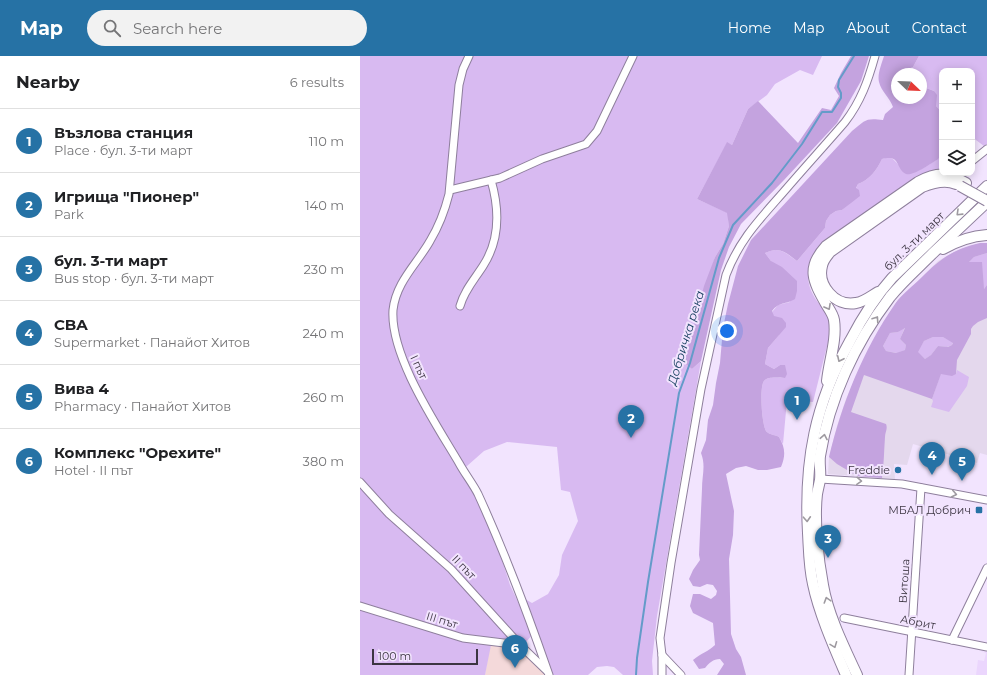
<!DOCTYPE html>
<meta charset="utf-8">
<style>
:root{--surface:#fff;--page:#f2f2f2;--text:#202124;--muted:#757577;--line:#e0e0e0;--accent:#2672a5}
body{margin:0;font-family:Montserrat,sans-serif;background:var(--page);color:var(--text)}
.controls{position:absolute;right:12px;top:12px;display:grid;overflow:hidden;border-radius:8px;box-shadow:0 2px 10px #0003}
.controls button{width:36px;height:36px;display:grid;place-items:center;padding:0;border:0;border-bottom:1px solid var(--line);background:var(--surface);color:var(--text);font:20px sans-serif}
.compass{position:absolute;left:531px;top:12px;width:36px;height:36px;border-radius:50%;background:var(--surface);box-shadow:0 2px 10px #0003;rotate:113deg}
.scale{position:absolute;left:12px;bottom:10px;width:106px;box-sizing:border-box;padding-left:4px;border:2px solid #3c3542;border-top:0;font-size:11px;line-height:14px;white-space:nowrap;color:#3c3542;-webkit-text-stroke:3px #f2e4fe;paint-order:stroke}
.you{position:absolute;left:367px;top:275px;width:14px;height:14px;margin:-10px;border:3px solid #fff;border-radius:50%;background:#1a73e8;box-shadow:0 0 0 6px #1a73e833}
.badge{display:grid;place-items:center;width:26px;height:26px;border-radius:50%;background:var(--accent);color:#fff;font-size:13px;font-weight:700}
.pin{position:absolute;translate:-50% -33px;filter:drop-shadow(0 1px 2px #0008)}
.pin::after{content:'';position:absolute;top:21px;width:14px;height:12px;background:inherit;clip-path:polygon(0 0,100% 0,50% 100%)}
.list{margin:0;padding:0;list-style:none}
h2{display:flex;justify-content:space-between;align-items:center;height:52px;margin:0;padding:0 16px;font-size:17px}
h2 small{font-size:13px;font-weight:400;color:var(--muted)}
.list li{display:grid;grid-template-columns:26px 1fr auto;gap:12px;align-items:center;box-sizing:border-box;height:64px;padding:0 16px;border-top:1px solid var(--line)}
.list b{display:block;font-size:15px;white-space:nowrap}
.list p{margin:0;font-size:13px;white-space:nowrap;color:var(--muted)}
.list em{font-size:13px;font-style:normal;color:var(--muted)}
.icon{flex:none;width:22px;height:22px;fill:none;stroke:currentColor;stroke-width:2;stroke-linecap:round;stroke-linejoin:round}
.map{position:relative;flex:none;width:627px;height:619px;overflow:hidden}
header{display:flex;align-items:center;gap:24px;box-sizing:border-box;height:56px;padding:0 20px;background:var(--accent);color:#fff}
header strong{font-size:19px}
nav{display:flex;gap:22px;margin-inline-start:auto;font-size:14px}
.search{width:280px;height:36px;background:var(--page);display:flex;align-items:center;gap:10px;box-sizing:border-box;padding:0 14px;border-radius:22px;color:var(--muted);font-size:15px}
main{display:flex}
aside{flex:1;background:var(--surface)}
.map>svg:first-child{display:block}
.commercial{fill:#f4d9da}
.built{fill:#ebd6fd}
.medical{fill:#e4d8ed}
.green{fill:#d8baf1}
.forest{fill:#c4a3df;fill-rule:evenodd}
.lines{fill:none;stroke-linecap:round;stroke-linejoin:round}
.stream{stroke:#649bc9;stroke-width:2}
.street-casing{stroke:#8e7f9c;stroke-width:9}
.secondary-casing{stroke:#8e7f9c;stroke-width:12}
.street{stroke:#fff;stroke-width:7}
.secondary{stroke:#fff;stroke-width:10}
.secondary-bridge-casing{stroke:#8e7f9c;stroke-width:12;stroke-linecap:butt}
.secondary-bridge{stroke:#fff;stroke-width:10}
.oneway{stroke:#9e9aa0}
.poi-dot{fill:#2672a5;stroke:#f2e4fe;stroke-width:1.5}
.labels{text-anchor:middle;stroke-width:4;stroke-linejoin:round;paint-order:stroke}
.street-label{font-size:11px;fill:#3c3542;stroke:#f2e4fe}
.poi-label{font-size:11px;fill:#3c3542;stroke:#f2e4fe;text-anchor:end}
.water-label{font-size:12px;font-style:italic;fill:#123c5c;stroke:#f2e4fe}
</style>
<header>
<strong>Map</strong>
<div class="search"><svg class="icon" aria-label="search" viewBox="0 0 24 24"><circle cx="10" cy="10" r="6"/><path d="M15 15l6 6"/></svg>Search here</div>
<nav><a>Home</a><a>Map</a><a>About</a><a>Contact</a></nav>
</header>
<main>
<aside>
<h2>Nearby<small>6 results</small></h2>
<ul class="list">
<li><span class="badge">1</span><div><b>Възлова станция</b><p>Place · бул. 3-ти март</p></div><em>110 m</em></li>
<li><span class="badge">2</span><div><b>Игрища &quot;Пионер&quot;</b><p>Park</p></div><em>140 m</em></li>
<li><span class="badge">3</span><div><b>бул. 3-ти март</b><p>Bus stop · бул. 3-ти март</p></div><em>230 m</em></li>
<li><span class="badge">4</span><div><b>CBA</b><p>Supermarket · Панайот Хитов</p></div><em>240 m</em></li>
<li><span class="badge">5</span><div><b>Вива 4</b><p>Pharmacy · Панайот Хитов</p></div><em>260 m</em></li>
<li><span class="badge">6</span><div><b>Комплекс &quot;Орехите&quot;</b><p>Hotel · ІІ път</p></div><em>380 m</em></li>
</ul>
</aside>
<div class="map">
<svg width="627" height="619" viewBox="0 0 627 619">
<rect width="100%" height="100%" fill="#f2e4fe"/>
<!-- commercial -->
<path class="commercial" d="M 130,589 L 159,594 L 164,597 L 183,614 L 185,619 L 125,619 Z"/>
<!-- built -->
<path class="built" d="M 620,595 L 627,596 L 627,619 L 616,619 L 618,604 L 624,605 L 626,597 Z"/>
<!-- medical -->
<path class="medical" d="M 620,187 L 627,187 L 627,399 L 620,397 L 617,407 L 553,388 L 547,409 L 534,408 L 535,423 L 468,418 L 469,401 L 477,370 L 486,343 L 502,307 L 536,247 L 578,205 L 598,194 Z"/>
<!-- green -->
<g class="green">
<path d="M 0,0 L 462,0 L 453,19 L 440,14 L 415,28 L 407,39 L 388,53 L 372,89 L 367,87 L 337,143 L 368,157 L 369,170 L 363,188 L 355,201 L 324,307 L 332,313 L 341,305 L 297,560 L 292,605 L 293,619 L 263,619 L 254,611 L 247,610 L 237,611 L 228,619 L 191,619 L 165,543 L 172,547 L 188,538 L 199,519 L 202,499 L 218,465 L 210,436 L 201,434 L 197,391 L 147,386 L 124,395 L 107,410 L 100,414 L 112,433 L 137,488 L 150,529 L 173,578 L 159,594 L 131,589 L 125,619 L 0,619 Z"/>
<path d="M 559,0 L 627,0 L 627,88 L 624,90 L 612,81 L 612,15 L 582,15 L 582,56 L 576,50 L 574,35 L 561,30 L 561,18 L 542,18 L 543,15 L 553,11 Z"/>
<path d="M 582,100 L 582,113 L 573,114 L 564,118 L 463,185 C 447,204 442,224 457,245 C 460,249 464,253 466,257 C 471,265 470,273 469,282 L 453,346 L 427,344 L 423,388 L 419,381 C 416,379 410,379 407,376 C 402,373 399,331 404,325 C 408,320 419,322 425,322 L 420,309 L 414,313 L 405,308 L 408,292 L 419,279 L 412,256 L 418,249 L 430,246 L 411,205 L 405,197 C 420,190 424,196 437,205 L 465,172 L 466,165 L 470,159 L 476,155 L 482,154 L 489,148 L 498,128 C 509,124 517,114 522,103 L 529,101 L 533,103 L 548,118 L 564,112 Z"/>
<path d="M 627,197 L 627,229 L 624,233 L 608,207 L 614,201 Z"/>
<path d="M 545,271 L 540,283 L 546,289 L 545,294 L 537,297 L 526,295 L 523,290 L 530,277 L 538,276 Z"/>
<path d="M 573,281 L 583,281 L 593,286 L 592,289 L 587,291 L 578,290 L 571,299 L 565,303 L 557,296 L 564,285 Z"/>
<path d="M 597,314 L 609,321 L 607,330 L 589,356 L 571,351 L 573,345 L 572,343 L 581,317 L 596,318 Z"/>
</g>
<!-- forest -->
<g class="forest">
<path d="M 491,0 L 509,0 L 501,25 L 477,67 L 424,124 L 381,168 L 369,191 L 361,214 L 341,305 L 332,313 L 324,307 L 344,230 L 355,201 L 363,188 L 369,170 L 367,157 L 337,143 L 367,86 L 372,89 L 388,53 L 398,45 L 438,87 L 462,52 L 471,54 L 479,40 L 474,32 L 481,17 Z"/>
<path d="M 524,0 L 559,0 L 553,11 L 543,15 L 542,18 L 537,18 L 537,42 L 561,42 L 561,30 L 574,35 L 577,39 L 576,50 L 582,56 L 582,100 C 576,105 552,121 546,118 C 535,112 541,98 522,103 C 517,114 509,124 498,128 L 496,132 L 499,134 L 500,140 L 482,154 L 476,155 L 470,159 L 466,165 L 465,172 L 437,205 C 425,196 420,190 405,197 L 411,205 L 422,211 L 437,225 L 437,235 L 435,243 C 425,249 420,245 412,255 L 414,260 L 422,262 L 426,267 L 426,271 L 408,292 L 405,308 L 414,313 L 420,309 L 425,309 L 427,318 L 425,322 C 419,322 408,320 404,325 C 399,331 402,373 407,376 C 410,379 416,379 419,381 C 425,391 426,399 421,411 L 407,414 L 398,414 L 386,410 L 376,412 L 366,418 L 374,455 L 373,479 L 369,503 L 371,578 L 376,593 L 381,601 L 386,619 L 357,619 L 364,608 L 360,603 C 353,603 349,607 345,612 L 339,613 L 333,604 C 341,597 348,596 355,589 L 353,567 L 333,557 L 330,550 L 333,538 L 340,538 L 351,543 L 356,539 L 357,535 L 353,529 L 347,528 L 340,531 L 333,530 L 329,523 L 333,514 L 340,504 L 339,499 C 340,477 341,455 342,433 C 342,419 346,410 341,397 L 346,384 L 348,364 L 353,349 L 356,327 L 360,307 L 363,272 L 368,248 L 378,210 L 391,184 L 492,75 C 506,64 505,62 523,64 L 525,58 L 533,51 C 530,42 521,35 519,26 C 517,18 522,7 524,0 Z"/>
<path d="M 620,187 L 627,187 L 627,197 L 614,201 L 609,206 L 622,206 L 624,233 L 627,229 L 627,262 L 618,266 L 613,270 L 611,273 L 611,278 L 597,304 L 596,318 L 592,320 L 581,318 L 572,343 L 504,319 L 491,356 L 526,368 C 528,373 525,376 525,381 C 524,394 524,408 522,422 L 497,420 L 477,408 L 469,401 C 482,347 503,294 535,248 C 542,238 553,230 561,222 C 580,203 593,193 620,187 ZM 545,272 L 540,283 L 546,289 L 545,294 L 536,297 L 526,295 L 523,290 L 530,277 L 538,276 ZM 573,281 L 583,281 L 593,287 L 592,289 L 588,291 L 578,290 L 571,299 L 565,303 L 558,296 L 564,285 Z"/>
</g>
<g class="lines">
<!-- stream -->
<path class="stream" d="M 276,619 L 277,602 L 288,526 L 319,337 L 330,307 L 359,202 L 373,169 L 412,127 L 442,88 L 462,56 L 472,56 L 481,42 L 481,37 L 478,31 L 479,24 L 494,0"/>
<defs>
<g id="street">
<path d="M 109,0 L 103,13 L 99,29 L 89,138 C 85,154 79,170 70,185 C 57,208 36,226 33,254 C 30,300 76,368 99,407 C 105,418 113,428 118,438 C 145,497 168,558 189,619"/>
<path d="M 612,105 L 627,93"/>
<path d="M 90,134 L 140,122 L 182,103 L 226,88 L 237,75 L 273,0"/>
<path d="M 100,250 C 104,235 114,224 123,210 C 140,184 140,155 131,124"/>
<path d="M 460,423 L 542,428 L 627,444"/>
<path d="M 0,426 L 29,458 L 91,513 L 160,589 L 187,615"/>
<path d="M 0,550 L 103,582 L 160,589"/>
<path d="M 484,562 L 627,591"/>
<path d="M 592,584 L 627,512"/>
<path d="M 302,599 L 321,619"/>
<path d="M 302,619 L 302,599 L 300,582 L 311,507 L 341,333 L 366,219 C 380,182 401,162 427,132 C 446,110 466,88 485,66 C 501,45 508,25 515,0"/>
<path d="M 549,619 L 561,432"/>
</g>
<g id="secondary">
<path d="M 583,193 C 597,185 611,180 627,179"/>
<path d="M 518,236 C 511,240 504,246 496,247 C 475,251 457,229 462,210 C 463,204 467,200 470,196 L 562,131 C 572,127 585,123 596,128"/>
<path d="M 467,325 C 469,305 477,284 474,264 C 473,258 469,253 466,248 C 453,225 446,212 466,190 L 558,126 C 577,116 587,116 606,127"/>
<path d="M 486,619 C 474,591 459,557 453,528 C 449,511 449,494 448,477 C 444,405 455,348 490,285 C 502,262 515,241 532,222 L 627,130"/>
<path d="M 497,619 C 484,591 468,559 463,529 C 458,503 454,464 457,438 C 458,433 459,429 460,424 C 461,416 459,408 460,400 C 469,343 495,287 530,241 C 543,225 558,212 572,198 C 591,180 609,163 627,146"/>
</g>
</defs>
<!-- street casing -->
<use href="#street" class="street-casing"/>
<!-- secondary casing -->
<use href="#secondary" class="secondary-casing"/>
<!-- street -->
<use href="#street" class="street"/>
<!-- secondary -->
<use href="#secondary" class="secondary"/>
<defs>
<path id="secondary-bridge" d="M 600,130 L 627,145"/>
</defs>
<!-- secondary-bridge casing -->
<use href="#secondary-bridge" class="secondary-bridge-casing"/>
<!-- secondary-bridge -->
<use href="#secondary-bridge" class="secondary-bridge"/>
</g>
<!-- one-way arrows -->
<defs><path id="oneway-chevron" d="M-2-3.5L2.5 0L-2 3.5" fill="none" stroke-width="1.6" stroke-linecap="round" stroke-linejoin="round"/></defs>
<g class="oneway">
<use href="#oneway-chevron" transform="translate(599 157) rotate(136)"/>
<use href="#oneway-chevron" transform="translate(468 251) rotate(61)"/>
<use href="#oneway-chevron" transform="translate(516 263) rotate(-56)"/>
<use href="#oneway-chevron" transform="translate(480 303) rotate(115)"/>
<use href="#oneway-chevron" transform="translate(464 381) rotate(-79)"/>
<use href="#oneway-chevron" transform="translate(499 425) rotate(4)"/>
<use href="#oneway-chevron" transform="translate(594 438) rotate(11)"/>
<use href="#oneway-chevron" transform="translate(447 463) rotate(87)"/>
<use href="#oneway-chevron" transform="translate(467 544) rotate(-107)"/>
<use href="#oneway-chevron" transform="translate(474 589) rotate(69)"/>
</g>
<!-- markers -->
<g class="poi-dot">
<circle cx="538" cy="414" r="4"/>
<rect x="615" y="450" width="8" height="8" rx="2"/>
</g>
<g class="labels">
<!-- street labels -->
<g class="street-label">
<text transform="translate(554 185) rotate(-44)" y="4">бул. 3-ти март</text>
<text transform="translate(59 311) rotate(65)" y="4">І път</text>
<text transform="translate(104 511) rotate(46)" y="4">ІІ път</text>
<text transform="translate(544 525) rotate(-86)" y="4">Витоша</text>
<text transform="translate(82 564) rotate(17)" y="4">ІІІ път</text>
<text transform="translate(558 566) rotate(11)" y="4">Абрит</text>
</g>
<!-- poi labels -->
<g class="poi-label">
<text x="530" y="418">Freddie</text>
<text x="611" y="458">МБАЛ Добрич</text>
</g>
<!-- water labels -->
<g class="water-label">
<text transform="translate(326 282) rotate(-73)" y="4">Добричка река</text>
</g>
</g>
</svg>
<div class="controls">
<button>+</button>
<button>−</button>
<button><svg class="icon" aria-label="layers" viewBox="0 0 24 24"><path d="M12 4l9 5-9 5-9-5zM3 14l9 5 9-5"/></svg></button>
</div>
<svg class="compass" viewBox="-18 -18 36 36"><path d="M0-13l5 13h-10z" fill="#e53935"/><path d="M0 13l5-13h-10z" fill="#757577"/></svg>
<div class="scale">100 m</div>
<div class="you"></div>
<div class="pin badge" style="left:437px;top:364px">1</div>
<div class="pin badge" style="left:271px;top:382px">2</div>
<div class="pin badge" style="left:468px;top:502px">3</div>
<div class="pin badge" style="left:572px;top:419px">4</div>
<div class="pin badge" style="left:602px;top:425px">5</div>
<div class="pin badge" style="left:155px;top:612px">6</div>
</div>
</main>
